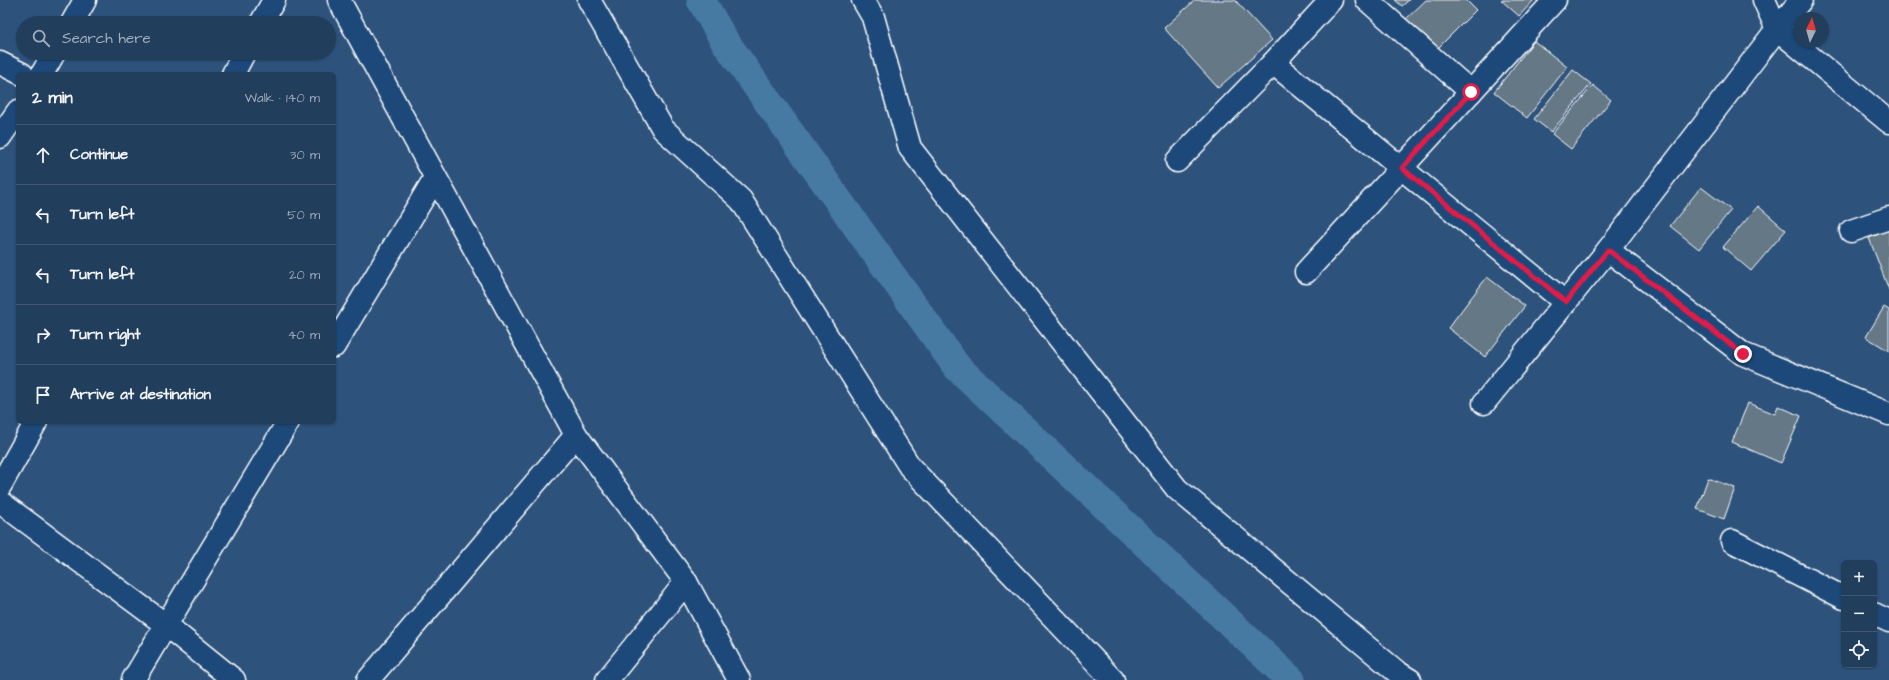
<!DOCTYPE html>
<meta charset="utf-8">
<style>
:root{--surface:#223e5d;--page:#2e4966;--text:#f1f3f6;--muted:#a2aebc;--line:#3f5772}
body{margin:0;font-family:"Architects Daughter",sans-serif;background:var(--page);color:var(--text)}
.controls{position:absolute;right:12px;bottom:12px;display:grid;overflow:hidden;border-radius:6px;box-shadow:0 1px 3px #0004}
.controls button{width:36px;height:36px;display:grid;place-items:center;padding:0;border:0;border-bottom:1px solid var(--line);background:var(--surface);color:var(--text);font:20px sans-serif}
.compass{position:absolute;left:1793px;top:12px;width:36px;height:36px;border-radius:50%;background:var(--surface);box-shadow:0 1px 3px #0004;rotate:5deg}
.stop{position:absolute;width:12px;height:12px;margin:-9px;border:3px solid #e11d48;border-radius:50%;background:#fff}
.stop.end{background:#e11d48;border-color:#fff;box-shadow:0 1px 4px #0008}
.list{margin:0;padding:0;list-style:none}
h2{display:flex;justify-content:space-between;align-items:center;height:52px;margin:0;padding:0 16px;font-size:17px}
h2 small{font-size:13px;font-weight:400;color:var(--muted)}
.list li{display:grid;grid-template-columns:26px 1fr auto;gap:12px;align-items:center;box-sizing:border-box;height:60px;padding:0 16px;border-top:1px solid var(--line)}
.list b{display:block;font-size:15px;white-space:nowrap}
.list em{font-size:13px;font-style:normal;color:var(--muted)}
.icon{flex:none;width:22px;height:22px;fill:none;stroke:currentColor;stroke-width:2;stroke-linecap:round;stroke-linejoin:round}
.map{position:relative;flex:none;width:1889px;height:680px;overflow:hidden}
.search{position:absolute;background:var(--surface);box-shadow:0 1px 3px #0004;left:16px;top:16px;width:320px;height:44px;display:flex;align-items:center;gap:10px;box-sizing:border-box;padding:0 14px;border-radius:22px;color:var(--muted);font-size:15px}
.panel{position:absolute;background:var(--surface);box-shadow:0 1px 3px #0004;left:16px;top:72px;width:320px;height:352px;border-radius:6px}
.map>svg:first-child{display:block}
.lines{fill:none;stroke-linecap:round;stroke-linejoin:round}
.canal{stroke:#467aa3;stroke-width:29}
.building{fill:#657886;stroke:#fff}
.street-casing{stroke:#fff;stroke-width:25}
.street{stroke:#1f4a7a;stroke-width:22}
.route{stroke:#e11d48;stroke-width:5}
</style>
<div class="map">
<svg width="1889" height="680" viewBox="0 0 1889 680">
<rect width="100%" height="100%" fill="#2d537c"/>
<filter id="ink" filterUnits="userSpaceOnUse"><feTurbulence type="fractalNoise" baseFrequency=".025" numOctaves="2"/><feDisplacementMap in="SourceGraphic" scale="8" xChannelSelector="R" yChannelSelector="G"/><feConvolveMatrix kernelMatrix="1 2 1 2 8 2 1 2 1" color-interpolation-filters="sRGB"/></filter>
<g filter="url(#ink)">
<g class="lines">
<!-- canal -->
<path class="canal" d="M 701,0 L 724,40 L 957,367 L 1291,680"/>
</g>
<!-- building -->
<g class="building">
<path d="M 1195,0 L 1235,0 L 1272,40 L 1218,88 L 1164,28 Z"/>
<path d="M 1395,0 L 1409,0 L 1402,6 Z"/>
<path d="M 1426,0 L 1466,0 L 1476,10 L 1436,50 L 1405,20 Z"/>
<path d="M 1501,0 L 1534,0 L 1519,16 Z"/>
<path d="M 1534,41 L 1567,67 L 1527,118 L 1494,92 Z"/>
<path d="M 1573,70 L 1591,84 L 1551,132 L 1534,119 Z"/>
<path d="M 1593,85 L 1611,100 L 1571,149 L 1552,134 Z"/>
<path d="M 1701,187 L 1731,210 L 1699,249 L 1670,226 Z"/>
<path d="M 1758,206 L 1786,230 L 1751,271 L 1723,247 Z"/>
<path d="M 1889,230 L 1889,290 L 1869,238 Z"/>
<path d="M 1487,277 L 1525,306 L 1485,357 L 1448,328 Z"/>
<path d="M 1884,307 L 1889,310 L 1889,351 L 1866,337 Z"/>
<path d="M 1748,403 L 1775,414 L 1778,406 L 1801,416 L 1781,463 L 1732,442 Z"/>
<path d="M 1708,478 L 1735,488 L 1724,519 L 1697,509 Z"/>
</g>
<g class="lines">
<defs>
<g id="street">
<path d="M 339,0 L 576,435 L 686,582 L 739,680"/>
<path d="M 589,0 L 663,129 L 741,200 L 910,467 L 1113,680"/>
<path d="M 863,0 L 873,17 L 910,148 L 1177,489 L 1397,672 L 1410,680"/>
<path d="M 1367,0 L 1471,92"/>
<path d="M 1764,0 L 1777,29 L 1889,122"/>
<path d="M 72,23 L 85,0"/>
<path d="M 261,23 L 274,0"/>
<path d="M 0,63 L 22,74"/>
<path d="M 1273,63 L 1566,303"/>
<path d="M 42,74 L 54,53"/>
<path d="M 233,74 L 244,53"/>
<path d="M 0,137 L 18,111"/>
<path d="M 1177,161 L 1273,63 L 1331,0"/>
<path d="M 1851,231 L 1889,218"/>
<path d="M 1608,250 L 1743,354 L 1889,414"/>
<path d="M 1306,272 L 1555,0"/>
<path d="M 334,346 L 435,178"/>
<path d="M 1484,403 L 1608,250 L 1777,29 L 1801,0"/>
<path d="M 0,486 L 36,422"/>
<path d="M 0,502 L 166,625 L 234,680"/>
<path d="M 1732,541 L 1844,598"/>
<path d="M 1874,614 L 1889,621"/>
<path d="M 133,680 L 288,422"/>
<path d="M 368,680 L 576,435"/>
<path d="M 607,680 L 686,582"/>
</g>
</defs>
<!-- street casing -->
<use href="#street" class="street-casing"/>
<!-- street -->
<use href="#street" class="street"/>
</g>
</g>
<g class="lines" filter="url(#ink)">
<!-- route -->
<path class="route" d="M 1471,92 L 1402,168 L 1566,302 L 1608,250 L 1743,354"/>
</g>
</svg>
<div class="controls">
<button>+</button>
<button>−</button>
<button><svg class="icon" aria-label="locate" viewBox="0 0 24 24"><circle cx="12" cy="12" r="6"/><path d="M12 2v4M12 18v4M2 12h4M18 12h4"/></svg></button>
</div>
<svg class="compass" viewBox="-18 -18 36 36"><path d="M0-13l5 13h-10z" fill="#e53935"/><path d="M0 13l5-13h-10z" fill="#a2aebc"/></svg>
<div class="stop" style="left:1471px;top:92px"></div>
<div class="stop end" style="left:1743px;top:354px"></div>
<div class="search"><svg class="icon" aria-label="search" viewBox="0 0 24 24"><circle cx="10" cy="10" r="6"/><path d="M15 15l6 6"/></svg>Search here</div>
<section class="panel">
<h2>2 min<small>Walk · 140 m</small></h2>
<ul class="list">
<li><svg class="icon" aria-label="ahead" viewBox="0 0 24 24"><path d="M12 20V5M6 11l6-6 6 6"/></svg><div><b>Continue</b></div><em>30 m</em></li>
<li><svg class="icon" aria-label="left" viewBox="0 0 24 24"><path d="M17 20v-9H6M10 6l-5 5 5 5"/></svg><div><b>Turn left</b></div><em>50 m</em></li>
<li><svg class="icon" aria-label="left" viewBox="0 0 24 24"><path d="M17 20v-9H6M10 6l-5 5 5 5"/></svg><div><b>Turn left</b></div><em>20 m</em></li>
<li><svg class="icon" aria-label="right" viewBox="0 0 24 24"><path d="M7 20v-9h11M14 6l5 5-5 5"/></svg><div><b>Turn right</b></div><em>40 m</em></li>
<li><svg class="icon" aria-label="arrive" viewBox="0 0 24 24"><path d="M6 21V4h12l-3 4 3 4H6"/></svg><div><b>Arrive at destination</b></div></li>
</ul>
</section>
</div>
